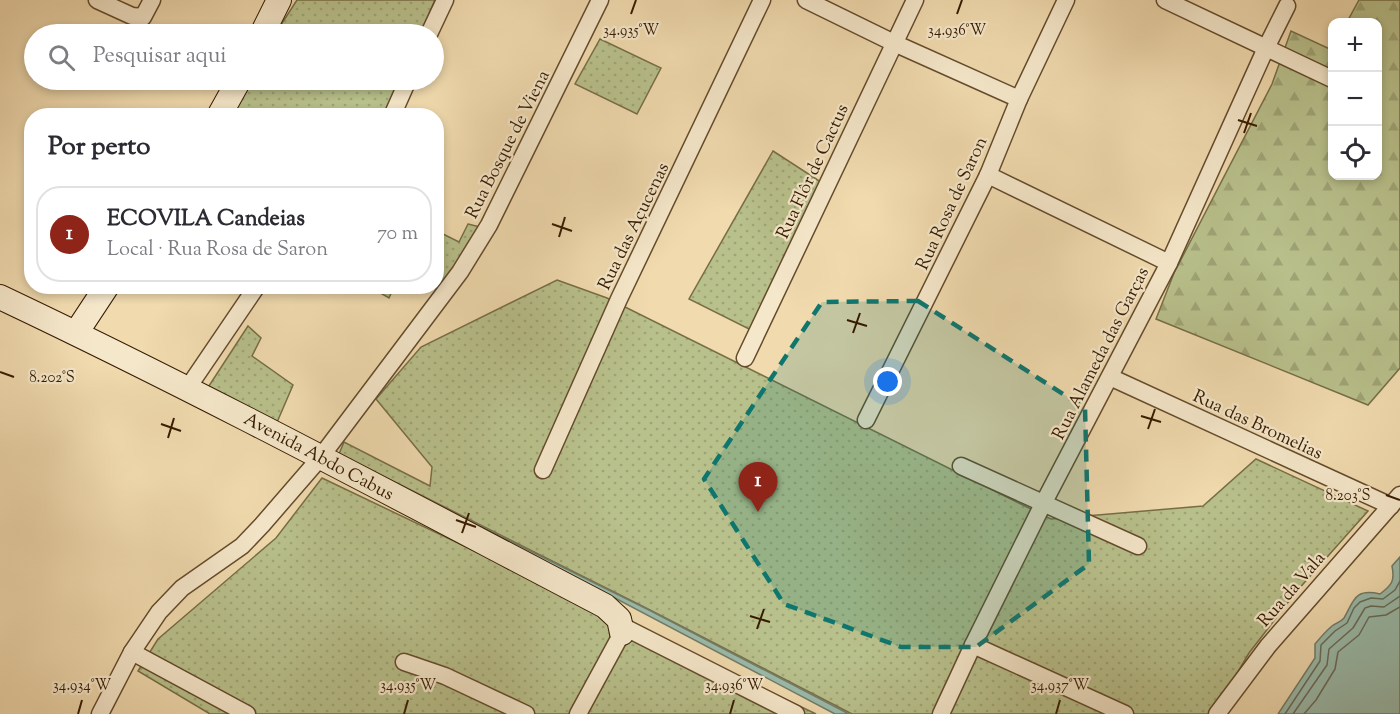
<!DOCTYPE html>
<html lang="pt">
<meta charset="utf-8">
<style>
:root{--surface:#fff;--page:#f7f7f7;--text:#2b2b33;--muted:#7c7c81;--line:#e1e1e2;--accent:#8f2418}
body{margin:0;font-family:"Sorts Mill Goudy",serif;background:var(--page);color:var(--text)}
.controls{position:absolute;right:18px;top:18px;display:grid;overflow:hidden;border-radius:12px;box-shadow:0 3px 9px #0003}
.controls button{width:54px;height:54px;display:grid;place-items:center;padding:0;border:0;border-bottom:2px solid var(--line);background:var(--surface);color:var(--text);font:30px sans-serif}
.you{position:absolute;left:888px;top:382px;width:21px;height:21px;margin:-15px;border:4px solid #fff;border-radius:50%;background:#1a73e8;box-shadow:0 0 0 9px #1a73e833}
.badge{display:grid;place-items:center;width:39px;height:39px;border-radius:50%;background:var(--accent);color:#fff;font-size:20px;font-weight:700}
.pin{position:absolute;translate:-50% -50px;filter:drop-shadow(0 2px 3px #0008)}
.pin::after{content:'';position:absolute;top:32px;width:21px;height:18px;background:inherit;clip-path:polygon(0 0,100% 0,50% 100%)}
.list{margin:0;padding:0;list-style:none}
h2{display:flex;justify-content:space-between;align-items:center;height:78px;margin:0;padding:0 24px;font-size:26px}
h2 small{font-size:20px;font-weight:400;color:var(--muted)}
.list li{display:grid;grid-template-columns:39px 1fr auto;gap:18px;align-items:center;box-sizing:border-box;height:96px;margin:0 12px 12px;padding:0 12px;border:2px solid var(--line);border-radius:24px}
.list b{display:block;font-size:22px;white-space:nowrap}
.list p{margin:0;font-size:20px;white-space:nowrap;color:var(--muted)}
.list em{font-size:20px;font-style:normal;color:var(--muted)}
.icon{flex:none;width:33px;height:33px;fill:none;stroke:currentColor;stroke-width:2;stroke-linecap:round;stroke-linejoin:round}
.map{position:relative;flex:none;width:1400px;height:714px;overflow:hidden}
.search{position:absolute;background:var(--surface);box-shadow:0 3px 9px #0003;left:24px;top:24px;width:420px;height:66px;display:flex;align-items:center;gap:15px;box-sizing:border-box;padding:0 21px;border-radius:33px;color:var(--muted);font-size:22px}
.panel{position:absolute;background:var(--surface);box-shadow:0 3px 9px #0003;left:24px;top:108px;width:420px;height:186px;border-radius:24px}
.map>svg:first-child{display:block}
.grass{fill:url(#grass-dots);stroke:#776e46;stroke-width:1.5}
.forest{fill:url(#forest-firs);stroke:#776e46;stroke-width:1.5}
.water{fill:#9abbab;stroke:#727b67;stroke-width:1.5}
.lines{fill:none;stroke-linecap:round;stroke-linejoin:round}
.shore{stroke:#686b56;stroke-width:1.5}
.street-casing{stroke:#644b2c;stroke-width:19}
.secondary-casing{stroke:#361b01;stroke-width:26}
.street{stroke:#f5e7ca;stroke-width:16}
.secondary{stroke:#f5e7ca;stroke-width:24}
.marked{fill:#0f766e;fill-opacity:0.2;stroke:#0f766e;stroke-width:4.5;stroke-dasharray:12 8;stroke-linejoin:round}
.ticks{fill:none;stroke:#361b01;stroke-width:2}
.labels{text-anchor:middle;stroke-width:4.5;stroke-linejoin:round;paint-order:stroke}
.street-label{font-size:18px;fill:#361b01;stroke:#f5e7ca}
.ticks-label{font-size:15px;text-anchor:middle;fill:#361b01;stroke:#f5e7ca;stroke-width:4.5;stroke-linejoin:round;paint-order:stroke}
</style>
<div class="map">
<svg width="1400" height="714" viewBox="0 0 1400 714">
<defs>
<pattern id="grass-dots" width="8" height="8" patternUnits="userSpaceOnUse" patternTransform="scale(1.5)"><rect width="8" height="8" fill="#b8c08b"/><path d="M2 2h.1M6 6h.1" fill="none" stroke="#9fa476" stroke-width="1.8" stroke-linecap="round"/></pattern>
<pattern id="forest-firs" width="22" height="20" patternUnits="userSpaceOnUse" patternTransform="scale(1.5)"><rect width="22" height="20" fill="#b8c08b"/><path d="M5 1l3.5 6h-7zM16 11l3.5 6h-7z" fill="#9fa476"/></pattern>
</defs>
<rect width="100%" height="100%" fill="#f0daae"/>
<filter id="stains"><feTurbulence type="fractalNoise" baseFrequency=".00333" numOctaves="4"/><feColorMatrix values="0 0 0 0 .2 0 0 0 0 .09 0 0 0 0 .02 0 0 0 .5 -.17"/></filter>
<radialGradient id="worn" r=".72"><stop offset=".6" stop-color="#630" stop-opacity="0"/><stop offset="1" stop-color="#630" stop-opacity=".3"/></radialGradient>
<!-- grass -->
<g class="grass">
<path d="M 297,0 L 435,0 L 420,34 L 275,34 Z"/>
<path d="M 600,39 L 661,68 L 637,114 L 575,84 Z"/>
<path d="M 247,80 L 400,80 L 383,115 L 225,116 Z"/>
<path d="M 773,151 L 824,184 L 753,331 L 689,299 Z"/>
<path d="M 468,224 L 484,228 L 443,290 L 433,287 L 436,286 L 437,231 L 459,242 Z"/>
<path d="M 557,280 L 607,298 L 1051,519 L 1203,506 L 1256,459 L 1368,511 L 1296,592 L 1249,653 L 1213,714 L 852,714 L 648,609 L 339,454 L 344,442 L 430,486 L 432,467 L 376,399 L 421,347 Z"/>
<path d="M 370,287 L 394,287 L 389,298 Z"/>
<path d="M 248,326 L 261,338 L 252,356 L 293,385 L 275,427 L 205,392 Z"/>
<path d="M 322,478 L 816,714 L 210,714 L 138,671 L 158,639 L 276,538 Z"/>
</g>
<!-- forest -->
<path class="forest" d="M 1359,0 L 1400,0 L 1400,368 L 1368,405 L 1156,319 L 1174,273 L 1272,84 L 1291,31 L 1332,50 L 1332,176 L 1378,176 L 1378,22 L 1347,22 Z"/>
<!-- water -->
<g class="water">
<path d="M 448,510 L 651,611 L 849,714 L 835,714 Z"/>
<path d="M 1400,557 L 1400,714 L 1278,714 L 1315,658 L 1315,644 C 1320,638 1326,631 1332,626 C 1336,623 1341,622 1344,618 C 1354,601 1354,588 1380,594 C 1392,585 1395,581 1392,566 Z"/>
</g>
<g class="lines">
<!-- shore -->
<g class="shore">
<path d="M 1285,714 L 1320,661 L 1321,645 L 1335,631 L 1347,623 L 1354,608 L 1360,602 L 1371,598 L 1383,599 L 1395,590 L 1400,581"/>
<path d="M 1293,714 L 1327,665 L 1329,649 L 1353,628 L 1365,608 L 1371,606 L 1384,607 L 1400,596"/>
<path d="M 1304,714 L 1316,700 L 1335,669 L 1338,652 L 1359,635 L 1369,617 L 1386,615 L 1400,607"/>
</g>
<defs>
<g id="street">
<path d="M 97,0 L 132,16 L 143,17 L 152,0"/>
<path d="M 806,0 L 894,43 L 1019,99"/>
<path d="M 1165,0 L 1332,79"/>
<path d="M 429,34 L 445,0"/>
<path d="M 392,116 L 408,80"/>
<path d="M 988,175 L 1169,263"/>
<path d="M 745,358 L 915,0"/>
<path d="M 1110,377 L 1391,506"/>
<path d="M 187,389 L 257,286"/>
<path d="M 866,420 L 988,175 L 1019,99 L 1066,0"/>
<path d="M 961,466 L 1138,546"/>
<path d="M 543,470 L 619,299 L 762,0"/>
<path d="M 622,626 L 796,714"/>
<path d="M 973,645 L 1125,714"/>
<path d="M 132,652 L 247,714"/>
<path d="M 404,662 L 445,676 L 526,714"/>
<path d="M 100,714 L 132,652 L 159,612 L 182,588 L 242,546 L 262,525 L 320,458 L 460,272 L 489,225 L 600,0"/>
<path d="M 578,714 L 622,633"/>
<path d="M 941,714 L 973,645 L 1043,504 L 1169,263 L 1266,48 L 1287,6"/>
<path d="M 1217,714 L 1268,646 L 1400,495"/>
</g>
<g id="secondary">
<path d="M 262,34 L 279,0"/>
<path d="M 219,116 L 239,80"/>
<path d="M 0,297 C 205,394 404,501 605,606 L 619,619 L 622,633"/>
<path d="M 76,333 L 107,286"/>
</g>
</defs>
<!-- street casing -->
<use href="#street" class="street-casing"/>
<!-- secondary casing -->
<use href="#secondary" class="secondary-casing"/>
<!-- street -->
<use href="#street" class="street"/>
<!-- secondary -->
<use href="#secondary" class="secondary"/>
</g>
<!-- marked area -->
<path class="marked" d="M 918,301 L 1085,408 L 1089,564 L 976,647 L 901,647 L 784,604 L 704,479 L 822,302 Z"/>
<!-- ticks -->
<path class="ticks" d="M 631,14 L 636,0M 957,14 L 962,0M 1238,120 L 1257,126M 1244,133 L 1251,113M 552,224 L 572,231M 559,237 L 565,217M 847,320 L 867,326M 853,333 L 860,313M 0,372 L 14,377M 1141,416 L 1161,422M 161,424 L 181,431M 1148,429 L 1155,409M 168,438 L 174,418M 1386,495 L 1400,500M 456,520 L 476,527M 462,533 L 469,513M 750,616 L 770,622M 757,629 L 764,609M 78,714 L 82,700M 404,714 L 408,700M 730,714 L 734,700M 1056,714 L 1060,700"/>
<g class="labels">
<!-- street labels -->
<g class="street-label">
<text transform="translate(507 144) rotate(-63)" y="6">Rua Bosque de Viena</text>
<text transform="translate(812 171) rotate(-65)" y="6">Rua Flôr de Cactus</text>
<text transform="translate(951 203) rotate(-65)" y="6">Rua Rosa de Saron</text>
<text transform="translate(633 226) rotate(-64)" y="6">Rua das Açucenas</text>
<text transform="translate(1100 353) rotate(-63)" y="6">Rua Alameda das Garças</text>
<text transform="translate(1258 424) rotate(25)" y="6">Rua das Bromelias</text>
<text transform="translate(319 456) rotate(28)" y="6">Avenida Abdo Cabus</text>
<text transform="translate(1291 589) rotate(-49)" y="6">Rua da Vala</text>
</g>
</g>
<g class="ticks-label">
<text x="631" y="35">34.935°W</text>
<text x="957" y="35">34.936°W</text>
<text x="52" y="382">8.202°S</text>
<text x="1348" y="500">8.203°S</text>
<text x="82" y="690">34.934°W</text>
<text x="408" y="690">34.935°W</text>
<text x="734" y="690">34.936°W</text>
<text x="1060" y="690">34.937°W</text>
</g>
<rect width="100%" height="100%" filter="url(#stains)"/>
<rect width="100%" height="100%" fill="url(#worn)"/>
</svg>
<div class="controls">
<button>+</button>
<button>−</button>
<button><svg class="icon" aria-label="locate" viewBox="0 0 24 24"><circle cx="12" cy="12" r="6"/><path d="M12 2v4M12 18v4M2 12h4M18 12h4"/></svg></button>
</div>
<div class="you"></div>
<div class="pin badge" style="left:758px;top:512px">1</div>
<div class="search"><svg class="icon" aria-label="search" viewBox="0 0 24 24"><circle cx="10" cy="10" r="6"/><path d="M15 15l6 6"/></svg>Pesquisar aqui</div>
<section class="panel">
<h2>Por perto<small></small></h2>
<ul class="list">
<li><span class="badge">1</span><div><b>ECOVILA Candeias</b><p>Local · Rua Rosa de Saron</p></div><em>70 m</em></li>
</ul>
</section>
</div>
